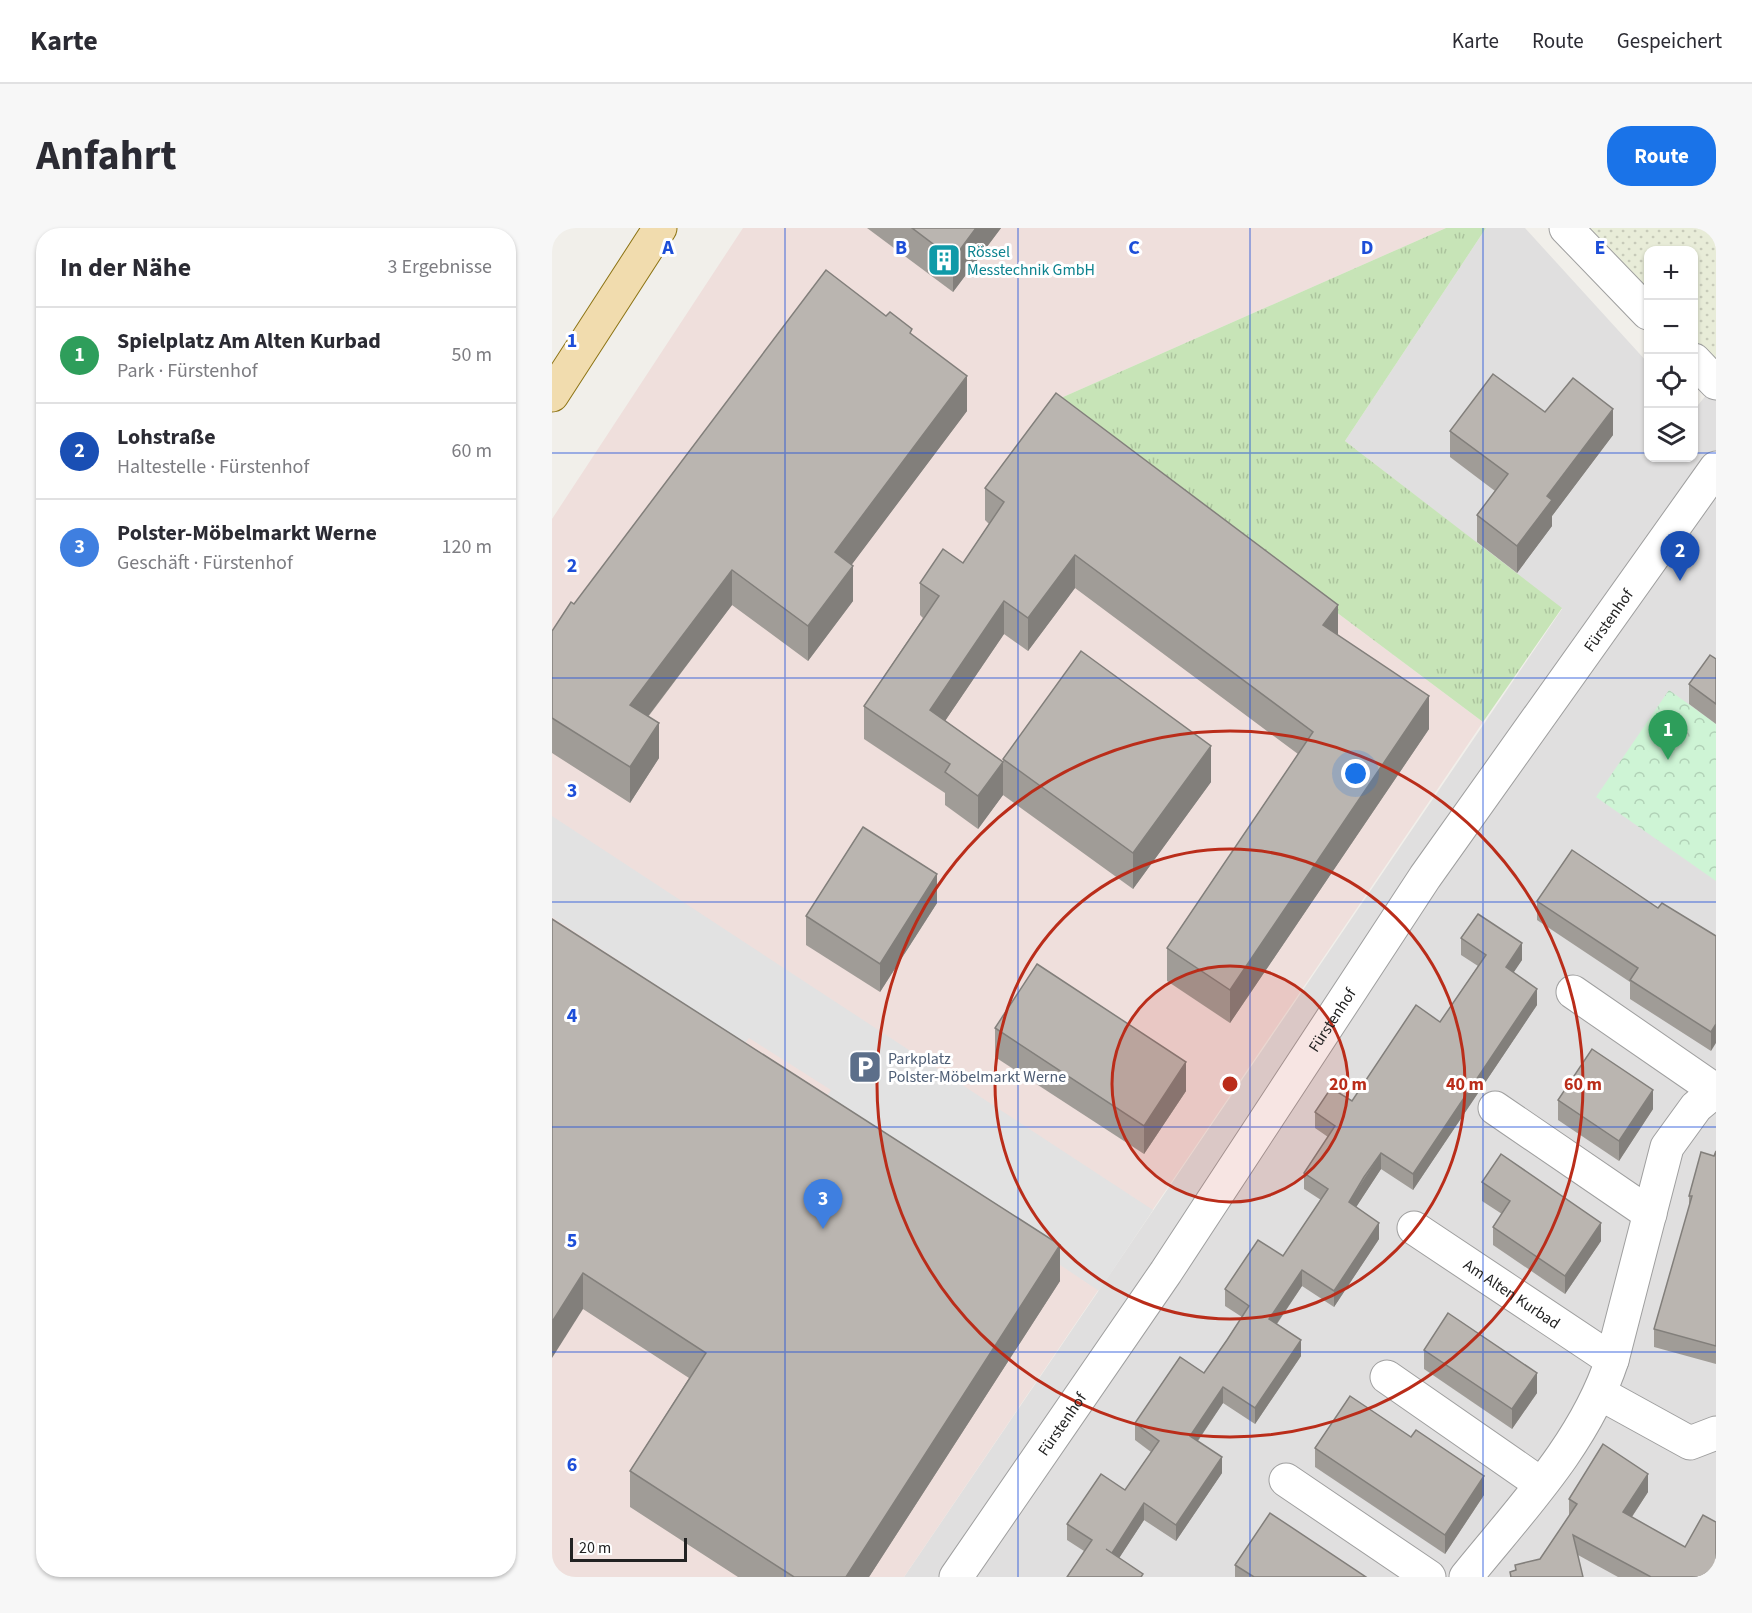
<!DOCTYPE html>
<html lang="de">
<meta charset="utf-8">
<style>
:root{--surface:#fff;--page:#f7f7f7;--text:#2b2b33;--muted:#7c7c81;--line:#e1e1e2;--accent:#1a73e8}
body{margin:0;font-family:"Source Sans 3",sans-serif;background:var(--page);color:var(--text)}
.controls{position:absolute;right:18px;top:18px;display:grid;overflow:hidden;border-radius:12px;box-shadow:0 2px 4px #0004}
.controls button{width:54px;height:54px;display:grid;place-items:center;padding:0;border:0;border-bottom:2px solid var(--line);background:var(--surface);color:var(--text);font:30px sans-serif}
.scale{position:absolute;left:18px;bottom:15px;width:117px;box-sizing:border-box;padding-left:6px;border:3px solid #222;border-top:0;font-size:16px;line-height:21px;white-space:nowrap;color:#222;-webkit-text-stroke:4px #fff;paint-order:stroke}
.you{position:absolute;left:804px;top:546px;width:21px;height:21px;margin:-15px;border:4px solid #fff;border-radius:50%;background:#1a73e8;box-shadow:0 0 0 9px #1a73e833}
.badge{display:grid;place-items:center;width:39px;height:39px;border-radius:50%;background:var(--accent);color:#fff;font-size:20px;font-weight:700}
.pin{position:absolute;translate:-50% -50px;filter:drop-shadow(0 2px 3px #0008)}
.pin::after{content:'';position:absolute;top:32px;width:21px;height:18px;background:inherit;clip-path:polygon(0 0,100% 0,50% 100%)}
.list{margin:0;padding:0;list-style:none}
h2{display:flex;justify-content:space-between;align-items:center;height:78px;margin:0;padding:0 24px;font-size:26px}
h2 small{font-size:20px;font-weight:400;color:var(--muted)}
.list li{display:grid;grid-template-columns:39px 1fr auto;gap:18px;align-items:center;box-sizing:border-box;height:96px;padding:0 24px;border-top:2px solid var(--line)}
.list b{display:block;font-size:22px;white-space:nowrap}
.list p{margin:0;font-size:20px;white-space:nowrap;color:var(--muted)}
.list em{font-size:20px;font-style:normal;color:var(--muted)}
.icon{flex:none;width:33px;height:33px;fill:none;stroke:currentColor;stroke-width:2;stroke-linecap:round;stroke-linejoin:round}
.map{position:relative;flex:none;width:1164px;height:1349px;overflow:hidden;border-radius:24px}
header{display:flex;align-items:center;gap:36px;box-sizing:border-box;height:84px;padding:0 30px;background:var(--surface);border-bottom:2px solid var(--line)}
header strong{font-size:28px}
nav{display:flex;gap:33px;margin-inline-start:auto;font-size:21px}
.intro{display:flex;align-items:center;justify-content:space-between;box-sizing:border-box;height:144px;padding:0 36px}
h1{margin:0;font-size:42px}
.button{padding:15px 27px;border-radius:24px;background:var(--accent);color:#fff;font-size:21px;font-weight:700}
main{display:flex;gap:36px;padding:0 36px}
aside{flex:1;background:var(--surface);border-radius:24px;box-shadow:0 2px 4px #0004}
.map>svg:first-child{display:block}
.residential{fill:#e0dfdf}
.commercial{fill:#efdfdc}
.farmland{fill:url(#farmland-dots)}
.grass{fill:url(#grass-tufts)}
.park{fill:url(#park-crowns)}
.parking{fill:#e2e2e2}
.lines{fill:none;stroke-linecap:round;stroke-linejoin:round}
.minor-casing{stroke:#9f9f9f;stroke-width:35}
.primary-casing{stroke:#8c7313;stroke-width:35}
.minor{stroke:#fff;stroke-width:33}
.primary{stroke:#f1dcae;stroke-width:33}
.wall{fill:#a09c97}
.shaded-wall{fill:#827f7b}
.building{fill:#bab5b0;stroke:#827f7b;stroke-width:1.5}
.grid{fill:none;stroke:#1d4ed8;stroke-width:1.5;stroke-opacity:0.55}
.ring{fill:none;stroke:#ba2d1a;stroke-width:3}
.labels{text-anchor:middle;stroke-width:6;stroke-linejoin:round;paint-order:stroke}
.culture-label{font-size:16px;fill:#0d838f;stroke:#fff;text-anchor:start}
.street-label{font-size:16px;fill:#222;stroke:#fff}
.service-label{font-size:16px;fill:#4e5e75;stroke:#fff;text-anchor:start}
.grid-label{font-size:20px;text-anchor:middle;font-weight:bold;fill:#1d4ed8;stroke:#fff;stroke-width:6;stroke-linejoin:round;paint-order:stroke}
.centre{fill:#ba2d1a;stroke:#fff;stroke-width:3}
.ring-label{font-size:18px;text-anchor:middle;font-weight:bold;fill:#ba2d1a;stroke:#fff;stroke-width:6;stroke-linejoin:round;paint-order:stroke}
</style>
<header>
<strong>Karte</strong>
<nav><a>Karte</a><a>Route</a><a>Gespeichert</a></nav>
</header>
<div class="intro"><h1>Anfahrt</h1><a class="button">Route</a></div>
<main>
<aside>
<h2>In der Nähe<small>3 Ergebnisse</small></h2>
<ul class="list">
<li><span class="badge" style="background:#2e9e5b">1</span><div><b>Spielplatz Am Alten Kurbad</b><p>Park · Fürstenhof</p></div><em>50 m</em></li>
<li><span class="badge" style="background:#1a4fb4">2</span><div><b>Lohstraße</b><p>Haltestelle · Fürstenhof</p></div><em>60 m</em></li>
<li><span class="badge" style="background:#3f7fe0">3</span><div><b>Polster-Möbelmarkt Werne</b><p>Geschäft · Fürstenhof</p></div><em>120 m</em></li>
</ul>
</aside>
<div class="map">
<svg width="1164" height="1349" viewBox="0 0 1164 1349">
<defs>
<pattern id="farmland-dots" width="8" height="8" patternUnits="userSpaceOnUse" patternTransform="scale(1.5)"><rect width="8" height="8" fill="#e8ecd8"/><path d="M2 2h.1M6 6h.1" fill="none" stroke="#c7cab9" stroke-width="1.8" stroke-linecap="round"/></pattern>
<pattern id="grass-tufts" width="24" height="20" patternUnits="userSpaceOnUse" patternTransform="scale(1.5)"><rect width="24" height="20" fill="#c7e4b7"/><path d="M3 7l-1-3M5 7V3M7 7l1-3M15 17l-1-3M17 17v-4M19 17l1-3" fill="none" stroke="#abc39d"/></pattern>
<pattern id="park-crowns" width="20" height="18" patternUnits="userSpaceOnUse" patternTransform="scale(1.5)"><rect width="20" height="18" fill="#cef4d5"/><path d="M2 6a3 3 0 1 1 6 0M12 15a3 3 0 1 1 6 0" fill="none" stroke="#b1d1b7"/></pattern>
</defs>
<rect width="100%" height="100%" fill="#f1efea"/>
<!-- residential -->
<path class="residential" d="M 934,0 L 973,0 L 1096,135 L 1096,230 L 1142,230 L 1142,182 L 1164,155 L 1164,1349 L 352,1349 L 1010,381 L 793,213 Z"/>
<!-- commercial -->
<path class="commercial" d="M 191,0 L 894,0 L 502,173 L 931,494 L 352,1349 L 0,1349 L 0,291 Z"/>
<!-- farmland -->
<path class="farmland" d="M 1028,0 L 1164,0 L 1164,130 L 1142,114 L 1142,22 L 1096,22 L 1096,69 Z"/>
<!-- grass -->
<path class="grass" d="M 894,0 L 934,0 L 793,213 L 1010,380 L 931,494 L 502,173 Z"/>
<!-- park -->
<path class="park" d="M 1117,462 L 1164,496 L 1164,653 L 1044,569 Z"/>
<!-- parking -->
<path class="parking" d="M 0,588 L 601,982 L 547,1063 L 269,877 L 279,862 L 197,810 L 193,815 L 0,689 Z"/>
<g class="lines">
<defs>
<g id="minor">
<path d="M 1014,0 L 1096,85"/>
<path d="M 1142,132 L 1164,155"/>
<path d="M 1021,764 L 1163,862"/>
<path d="M 943,880 L 1098,986"/>
<path id="s1" d="M 862,1000 L 1060,1132"/>
<path d="M 835,1149 L 989,1256"/>
<path d="M 1049,1166 L 1138,1215 L 1164,1205"/>
<path d="M 734,1252 L 877,1349"/>
<path id="s2" d="M 404,1349 L 614,1044 L 873,649 L 1164,240"/>
<path d="M 914,1349 C 968,1282 1033,1215 1060,1132 L 1115,919 L 1144,879 L 1164,862"/>
</g>
<path id="primary" d="M 0,167 L 108,0"/>
</defs>
<!-- minor casing -->
<use href="#minor" class="minor-casing"/>
<!-- primary casing -->
<use href="#primary" class="primary-casing"/>
<!-- minor -->
<use href="#minor" class="minor"/>
<!-- primary -->
<use href="#primary" class="primary"/>
</g>
<!-- wall -->
<g class="wall">
<path d="M 315,0 L 449,0 L 401,64 Z"/>
<path d="M 360,107 L 415,183 L 299,337 L 301,373 L 256,433 L 180,377 L 96,489 L 107,530 L 78,575 L 0,525 L 0,403 L 22,376 Z"/>
<path d="M 993,184 L 1061,207 L 1000,288 L 1000,298 L 965,345 L 925,314 L 925,287 L 943,263 L 898,229 L 898,203 Z"/>
<path d="M 433,260 L 786,407 L 877,501 L 678,795 L 615,753 L 615,720 L 746,526 L 523,360 L 476,423 L 452,406 L 393,493 L 451,534 L 451,531 L 659,554 L 581,661 L 451,567 L 426,601 L 393,577 L 393,565 L 312,511 L 312,478 L 371,390 L 368,387 L 368,355 L 411,335 L 437,296 L 433,292 Z"/>
<path d="M 1164,431 L 1164,496 L 1137,476 L 1137,456 Z"/>
<path d="M 985,673 L 1106,680 L 1164,708 L 1159,823 L 1078,771 L 1078,754 L 985,692 Z"/>
<path d="M 385,675 L 328,764 L 254,717 L 254,688 Z"/>
<path d="M 0,691 L 508,1053 L 317,1349 L 186,1349 L 78,1279 L 78,1243 L 137,1150 L 31,1081 Z"/>
<path d="M 909,710 L 970,732 L 961,744 L 985,777 L 861,962 L 829,941 L 804,979 L 827,1011 L 782,1079 L 750,1058 L 725,1096 L 749,1128 L 703,1196 L 671,1175 L 646,1213 L 670,1245 L 624,1313 L 592,1292 L 567,1330 L 591,1349 L 532,1323 L 515,1312 L 515,1296 L 573,1262 L 599,1224 L 583,1212 L 583,1195 L 652,1145 L 690,1089 L 673,1078 L 673,1061 L 731,1028 L 769,972 L 752,961 L 752,945 L 776,909 L 763,900 L 763,884 L 800,873 L 888,794 L 926,738 L 909,727 Z"/>
<path d="M 443,800 L 634,863 L 592,926 L 443,829 Z"/>
<path d="M 1006,872 L 1101,881 L 1067,933 L 1006,892 Z"/>
<path d="M 1164,923 L 1164,1136 L 1102,1119 L 1102,1101 L 1137,979 L 1137,968 L 1162,928 Z"/>
<path d="M 930,954 L 1049,1013 L 1013,1066 L 941,1017 L 941,999 L 950,986 L 930,973 Z"/>
<path d="M 872,1122 L 985,1165 L 960,1201 L 872,1141 Z"/>
<path d="M 763,1220 L 932,1267 L 893,1326 L 763,1239 Z"/>
<path d="M 1096,1264 L 1080,1289 L 1164,1349 L 1066,1349 L 1026,1327 L 1031,1349 L 958,1349 L 958,1344 L 963,1343 L 963,1337 L 988,1331 L 1017,1288 L 1017,1271 Z"/>
<path d="M 683,1337 L 814,1349 L 683,1349 Z"/>
</g>
<!-- shaded-wall -->
<g class="shaded-wall">
<path d="M 424,0 L 449,0 L 401,64 L 401,31 Z"/>
<path d="M 415,148 L 415,183 L 283,359 L 283,324 Z"/>
<path d="M 1061,181 L 1061,207 L 1000,288 L 1000,298 L 965,345 L 965,318 L 995,268 Z"/>
<path d="M 523,327 L 523,360 L 476,423 L 476,390 Z"/>
<path d="M 301,338 L 301,373 L 256,433 L 256,398 Z"/>
<path d="M 180,342 L 180,377 L 78,512 L 78,477 Z"/>
<path d="M 452,373 L 452,406 L 378,515 L 378,482 Z"/>
<path d="M 786,377 L 786,410 L 771,397 Z"/>
<path d="M 877,468 L 877,501 L 678,795 L 678,762 Z"/>
<path d="M 107,495 L 107,530 L 78,575 L 78,539 Z"/>
<path d="M 659,518 L 659,554 L 581,661 L 581,625 Z"/>
<path d="M 451,534 L 451,567 L 426,601 L 426,568 Z"/>
<path d="M 385,646 L 385,675 L 328,764 L 328,736 Z"/>
<path d="M 970,715 L 970,732 L 954,756 L 954,739 Z"/>
<path d="M 985,761 L 985,777 L 861,962 L 861,946 Z"/>
<path d="M 1164,796 L 1164,815 L 1159,823 L 1159,804 Z"/>
<path d="M 634,834 L 634,863 L 592,926 L 592,898 Z"/>
<path d="M 1101,862 L 1101,881 L 1067,933 L 1067,913 Z"/>
<path d="M 829,925 L 829,941 L 797,990 L 797,974 Z"/>
<path d="M 827,995 L 827,1011 L 782,1079 L 782,1063 Z"/>
<path d="M 1049,995 L 1049,1013 L 1013,1066 L 1013,1048 Z"/>
<path d="M 508,1017 L 508,1053 L 317,1349 L 294,1349 Z"/>
<path d="M 750,1042 L 750,1058 L 717,1107 L 717,1091 Z"/>
<path d="M 31,1045 L 31,1081 L 0,1130 L 0,1094 Z"/>
<path d="M 749,1112 L 749,1128 L 703,1196 L 703,1180 Z"/>
<path d="M 985,1145 L 985,1165 L 960,1201 L 960,1181 Z"/>
<path d="M 671,1159 L 671,1175 L 638,1224 L 638,1208 Z"/>
<path d="M 670,1229 L 670,1245 L 624,1313 L 624,1297 Z"/>
<path d="M 1096,1246 L 1096,1264 L 1071,1302 L 1071,1284 Z"/>
<path d="M 932,1248 L 932,1267 L 893,1326 L 893,1307 Z"/>
<path d="M 592,1275 L 592,1292 L 560,1341 L 560,1325 Z"/>
</g>
<!-- building -->
<g class="building">
<path d="M 360,0 L 424,0 L 401,31 Z"/>
<path d="M 274,42 L 334,88 L 338,84 L 360,101 L 358,105 L 415,148 L 283,324 L 301,338 L 256,398 L 180,342 L 78,477 L 107,495 L 78,539 L 0,490 L 0,403 L 19,374 L 22,376 Z"/>
<path d="M 941,146 L 993,184 L 1021,150 L 1061,181 L 995,268 L 1000,272 L 965,318 L 925,287 L 956,246 L 898,203 Z"/>
<path d="M 504,165 L 786,377 L 771,397 L 877,468 L 678,762 L 615,720 L 761,504 L 523,327 L 476,390 L 452,373 L 378,482 L 451,534 L 426,568 L 393,544 L 398,536 L 312,478 L 387,368 L 368,355 L 391,321 L 411,335 L 452,274 L 433,260 Z"/>
<path d="M 529,423 L 659,518 L 581,625 L 451,531 Z"/>
<path d="M 1158,427 L 1164,431 L 1164,476 L 1137,456 Z"/>
<path d="M 311,599 L 385,646 L 328,736 L 254,688 Z"/>
<path d="M 1020,622 L 1106,680 L 1110,675 L 1164,708 L 1164,796 L 1159,804 L 1078,752 L 1086,740 L 985,673 Z"/>
<path d="M 926,686 L 970,715 L 954,739 L 985,761 L 861,946 L 829,925 L 812,949 L 797,974 L 827,995 L 782,1063 L 750,1042 L 717,1091 L 749,1112 L 703,1180 L 671,1159 L 638,1208 L 670,1229 L 624,1297 L 592,1275 L 560,1325 L 554,1321 L 591,1346 L 589,1349 L 515,1349 L 540,1312 L 515,1296 L 549,1246 L 573,1262 L 607,1213 L 583,1195 L 628,1129 L 652,1145 L 675,1112 L 697,1078 L 673,1061 L 706,1012 L 731,1028 L 776,961 L 752,945 L 783,898 L 763,884 L 779,860 L 800,873 L 864,777 L 888,794 L 934,727 L 909,710 Z"/>
<path d="M 0,691 L 508,1017 L 294,1349 L 242,1349 L 78,1243 L 154,1125 L 31,1045 L 0,1094 Z"/>
<path d="M 485,736 L 634,834 L 592,898 L 443,800 Z"/>
<path d="M 1040,821 L 1101,862 L 1067,913 L 1006,872 Z"/>
<path d="M 1164,923 L 1164,1118 L 1102,1101 L 1140,968 L 1137,968 L 1149,924 L 1162,928 Z"/>
<path d="M 949,926 L 1049,995 L 1013,1048 L 941,999 L 958,973 L 930,954 Z"/>
<path d="M 896,1085 L 985,1145 L 960,1181 L 872,1122 Z"/>
<path d="M 798,1168 L 859,1209 L 864,1202 L 932,1248 L 893,1307 L 763,1220 Z"/>
<path d="M 1051,1216 L 1096,1246 L 1071,1284 L 1133,1319 L 1151,1287 L 1164,1294 L 1164,1349 L 1099,1349 L 1021,1307 L 1031,1349 L 959,1349 L 958,1344 L 964,1342 L 963,1337 L 988,1331 L 1025,1276 L 1017,1271 Z"/>
<path d="M 718,1285 L 814,1349 L 702,1349 L 683,1337 Z"/>
</g>
<!-- grid -->
<path class="grid" d="M 233,0 L 233,1349M 466,0 L 466,1349M 698,0 L 698,1349M 931,0 L 931,1349M 0,225 L 1096,225M 1142,225 L 1164,225M 0,450 L 1164,450M 0,674 L 1164,674M 0,899 L 1164,899M 0,1124 L 1164,1124"/>
<!-- distance rings -->
<circle cx="678" cy="856" r="118" fill="#ba2d1a" fill-opacity=".12"/>
<g class="ring">
<circle cx="678" cy="856" r="118"/>
<circle cx="678" cy="856" r="235"/>
<circle cx="678" cy="856" r="353"/>
</g>
<!-- icons -->
<defs>
<symbol id="building-square" viewBox="-11 -11 22 22"><rect x="-9" y="-9" width="18" height="18" rx="4" fill="#0f9aa8" stroke="#fff"/><path d="M-4-6H4V6H1V3H-1V6H-4ZM-2.5-4.3h1.7v1.8h-1.7ZM.8-4.3h1.7v1.8H.8ZM-2.5-1h1.7V.8h-1.7ZM.8-1h1.7V.8H.8Z" fill="#fff"/></symbol>
<symbol id="parking-square" viewBox="-11 -11 22 22"><rect x="-9" y="-9" width="18" height="18" rx="4" fill="#5c6f8a" stroke="#fff"/><path d="M-3.5-5.5H1a3.5 3.5 0 0 1 0 7H-1V5.5H-3.5ZM-1-3.4V-.6H.8a1.4 1.4 0 0 0 0-2.8Z" fill="#fff"/></symbol>
</defs>
<g fill-rule="evenodd">
<use href="#building-square" x="373" y="13" width="38" height="38"/>
<use href="#parking-square" x="294" y="820" width="38" height="38"/>
</g>
<g class="labels">
<!-- culture labels -->
<g class="culture-label">
<text x="415" y="29">Rössel<tspan x="415" dy="18">Messtechnik GmbH</tspan></text>
</g>
<!-- street labels -->
<g class="street-label">
<text dy="6" stroke="none"><textPath href="#s2" startOffset="1158">Fürstenhof</textPath></text>
<text dy="6" stroke="none"><textPath href="#s2" startOffset="672">Fürstenhof</textPath></text>
<text dy="6" stroke="none"><textPath href="#s1" startOffset="118">Am Alten Kurbad</textPath></text>
<text dy="6" stroke="none"><textPath href="#s2" startOffset="186">Fürstenhof</textPath></text>
</g>
<!-- service labels -->
<g class="service-label">
<text x="336" y="836">Parkplatz<tspan x="336" dy="18">Polster-Möbelmarkt Werne</tspan></text>
</g>
</g>
<g class="grid-label">
<text x="116" y="26">A</text>
<text x="349" y="26">B</text>
<text x="582" y="26">C</text>
<text x="815" y="26">D</text>
<text x="1048" y="26">E</text>
<text x="20" y="119">1</text>
<text x="20" y="344">2</text>
<text x="20" y="569">3</text>
<text x="20" y="794">4</text>
<text x="20" y="1019">5</text>
<text x="20" y="1243">6</text>
</g>
<circle cx="678" cy="856" r="9" class="centre"/>
<g class="ring-label">
<text x="796" y="862">20 m</text>
<text x="913" y="862">40 m</text>
<text x="1031" y="862">60 m</text>
</g>
</svg>
<div class="controls">
<button>+</button>
<button>−</button>
<button><svg class="icon" aria-label="locate" viewBox="0 0 24 24"><circle cx="12" cy="12" r="6"/><path d="M12 2v4M12 18v4M2 12h4M18 12h4"/></svg></button>
<button><svg class="icon" aria-label="layers" viewBox="0 0 24 24"><path d="M12 4l9 5-9 5-9-5zM3 14l9 5 9-5"/></svg></button>
</div>
<div class="scale">20 m</div>
<div class="you"></div>
<div class="pin badge" style="left:1116px;top:532px;background:#2e9e5b">1</div>
<div class="pin badge" style="left:1128px;top:353px;background:#1a4fb4">2</div>
<div class="pin badge" style="left:271px;top:1001px;background:#3f7fe0">3</div>
</div>
</main>
